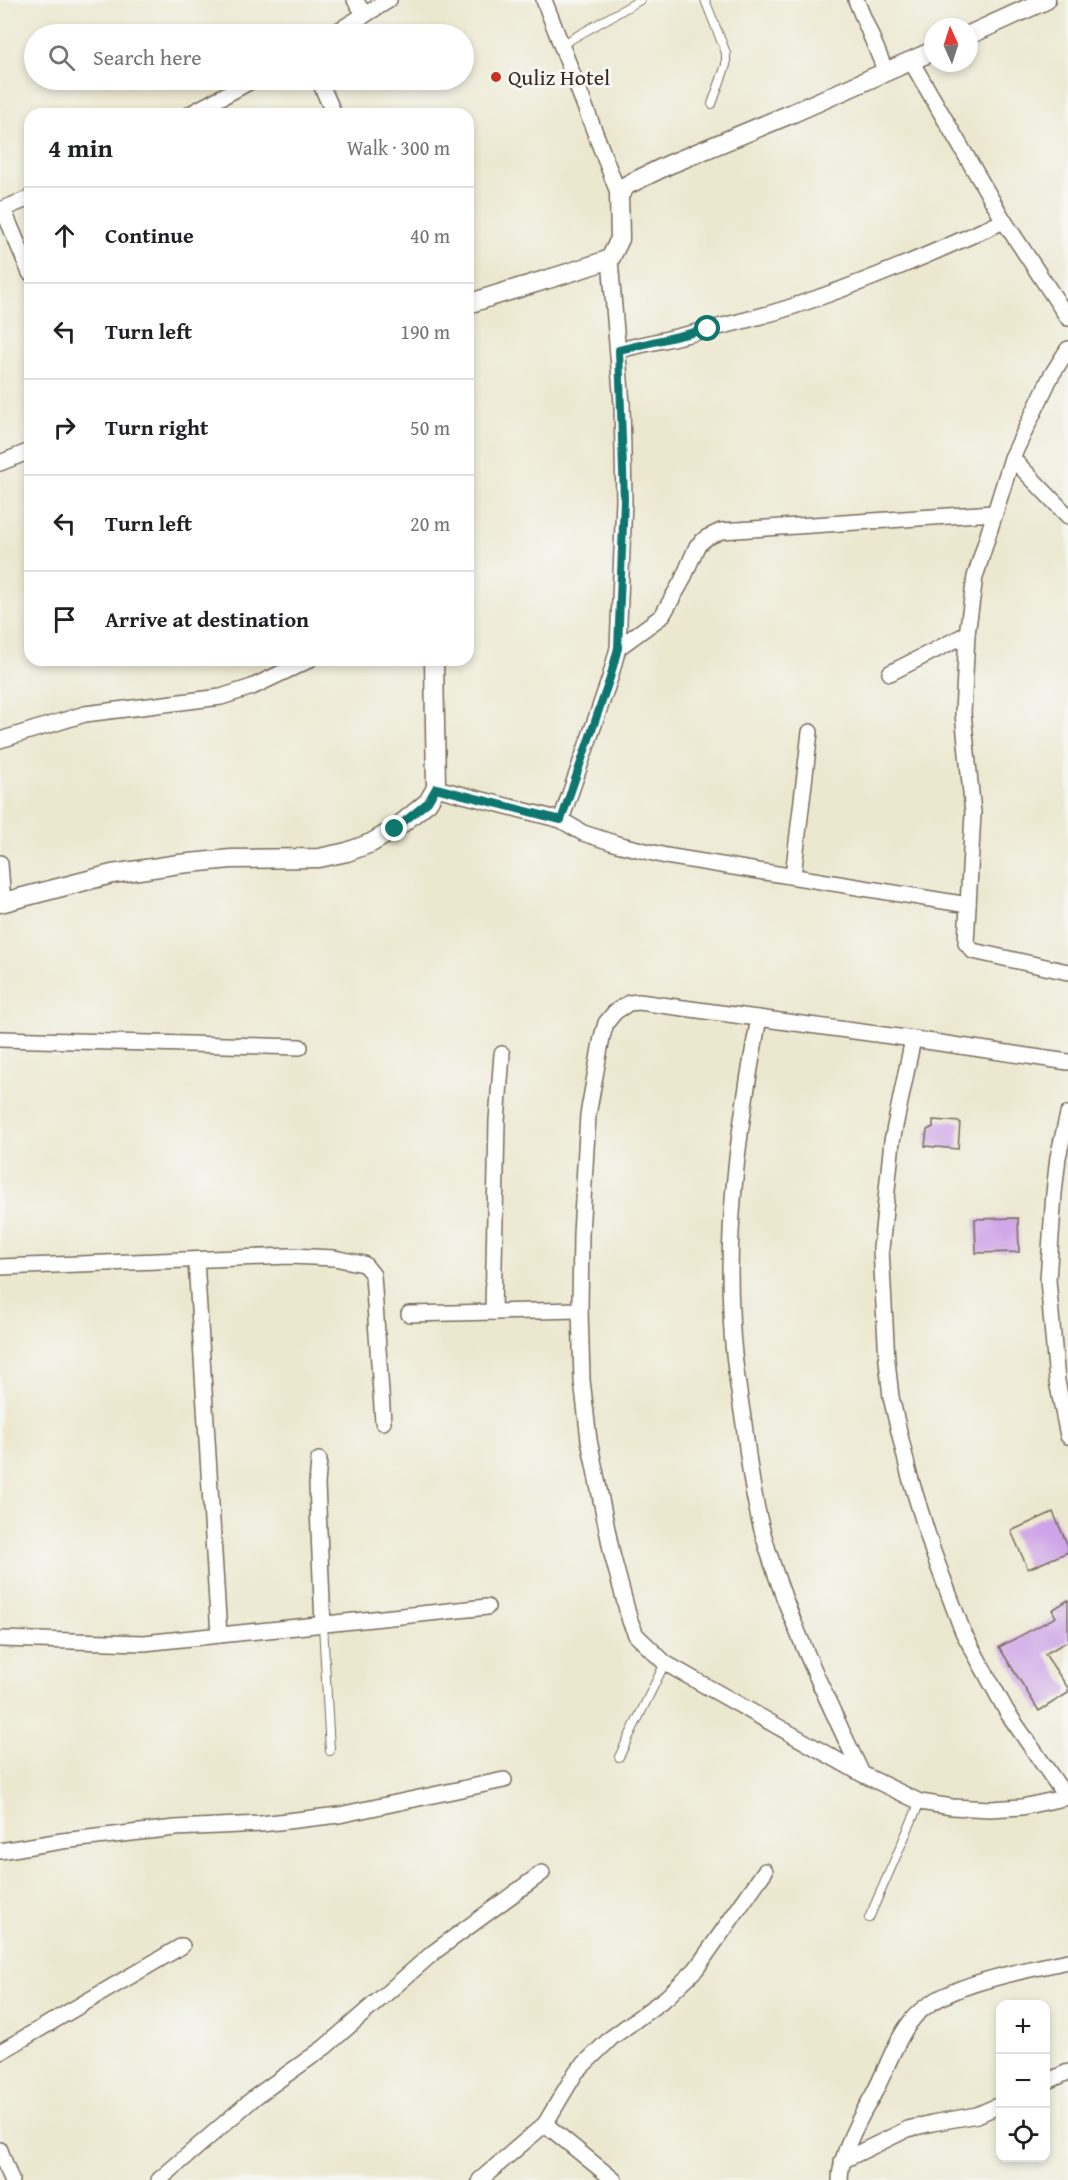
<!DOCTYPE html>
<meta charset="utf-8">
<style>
:root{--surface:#fff;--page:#f2f2f2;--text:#202124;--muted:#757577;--line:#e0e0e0}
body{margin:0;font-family:"Gentium Book Plus",serif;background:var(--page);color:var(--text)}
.controls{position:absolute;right:18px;bottom:18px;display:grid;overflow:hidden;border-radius:12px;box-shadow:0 3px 9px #0003}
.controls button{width:54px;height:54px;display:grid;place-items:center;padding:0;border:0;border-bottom:2px solid var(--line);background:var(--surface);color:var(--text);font:30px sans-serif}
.compass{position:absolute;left:924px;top:18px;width:54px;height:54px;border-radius:50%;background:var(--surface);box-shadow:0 3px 9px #0003;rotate:357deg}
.stop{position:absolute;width:18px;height:18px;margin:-14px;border:4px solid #0f766e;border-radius:50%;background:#fff}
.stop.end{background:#0f766e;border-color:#fff;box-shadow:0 2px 6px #0008}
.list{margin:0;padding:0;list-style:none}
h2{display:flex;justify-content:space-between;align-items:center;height:78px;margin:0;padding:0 24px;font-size:26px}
h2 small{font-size:20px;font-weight:400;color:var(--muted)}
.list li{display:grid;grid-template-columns:39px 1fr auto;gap:18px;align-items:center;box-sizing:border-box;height:96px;padding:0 24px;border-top:2px solid var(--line)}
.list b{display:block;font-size:22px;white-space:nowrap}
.list em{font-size:20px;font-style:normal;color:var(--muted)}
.icon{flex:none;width:33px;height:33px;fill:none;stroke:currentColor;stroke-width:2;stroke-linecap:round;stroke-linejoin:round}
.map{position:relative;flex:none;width:1068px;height:2180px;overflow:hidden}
.search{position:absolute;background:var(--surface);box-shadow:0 3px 9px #0003;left:24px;top:24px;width:450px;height:66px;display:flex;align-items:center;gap:15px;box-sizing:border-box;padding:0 21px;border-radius:33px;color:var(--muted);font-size:22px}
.panel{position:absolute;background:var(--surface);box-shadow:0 3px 9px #0003;left:24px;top:108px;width:450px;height:558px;border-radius:18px}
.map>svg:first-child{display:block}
.building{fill:#cea3e7}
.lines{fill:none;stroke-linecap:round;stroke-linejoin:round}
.service-casing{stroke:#796c5c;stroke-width:10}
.minor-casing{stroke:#796c5c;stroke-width:18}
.tertiary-casing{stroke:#796c5c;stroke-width:21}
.service{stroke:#fff;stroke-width:8}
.minor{stroke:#fff;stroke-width:15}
.tertiary{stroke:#fff;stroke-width:18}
.route{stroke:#0f766e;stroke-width:8}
.poi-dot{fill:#c8321e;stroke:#f6f6f2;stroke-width:2}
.labels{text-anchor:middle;stroke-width:6;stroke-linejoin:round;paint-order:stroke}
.poi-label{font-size:22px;fill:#3b2a1e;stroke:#f6f6f2;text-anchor:start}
</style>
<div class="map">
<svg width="1068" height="2180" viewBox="0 0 1068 2180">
<rect width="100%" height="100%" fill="#f6f6f2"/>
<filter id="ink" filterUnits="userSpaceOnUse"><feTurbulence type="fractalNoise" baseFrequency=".0167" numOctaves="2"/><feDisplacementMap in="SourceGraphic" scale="12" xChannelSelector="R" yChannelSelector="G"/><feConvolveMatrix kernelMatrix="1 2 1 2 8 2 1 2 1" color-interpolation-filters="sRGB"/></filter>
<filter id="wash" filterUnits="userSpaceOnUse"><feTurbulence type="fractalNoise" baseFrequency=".008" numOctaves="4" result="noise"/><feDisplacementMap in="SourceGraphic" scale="24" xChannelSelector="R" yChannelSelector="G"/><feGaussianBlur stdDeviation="1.35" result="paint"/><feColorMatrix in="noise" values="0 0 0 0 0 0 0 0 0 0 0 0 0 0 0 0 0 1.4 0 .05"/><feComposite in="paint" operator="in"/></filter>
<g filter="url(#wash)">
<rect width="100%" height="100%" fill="#ece8d0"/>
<g id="blocks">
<!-- building -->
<g class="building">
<path d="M 933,1120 L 960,1122 L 958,1149 L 925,1146 L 927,1130 L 933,1127 Z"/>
<path d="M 1018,1218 L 1019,1252 L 976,1253 L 975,1219 Z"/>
<path d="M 1053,1512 L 1068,1546 L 1068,1552 L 1028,1569 L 1011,1531 Z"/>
<path d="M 1068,1600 L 1068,1641 L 1045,1654 L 1068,1688 L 1068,1693 L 1039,1711 L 999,1647 L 1056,1617 L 1052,1610 Z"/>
</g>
</g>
</g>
<g filter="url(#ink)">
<use href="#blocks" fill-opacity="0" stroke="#796c5c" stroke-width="1.5"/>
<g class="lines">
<defs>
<g id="service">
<path d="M 705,0 L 726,53 L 726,65 L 712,104"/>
<path d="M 561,45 L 640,0"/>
<path d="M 323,1625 L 330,1751"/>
<path d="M 619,1757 L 665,1663"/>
<path d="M 869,1918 L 920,1802"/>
</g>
<g id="minor">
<path d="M 355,0 L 365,15"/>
<path d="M 544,0 L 619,195"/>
<path d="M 856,0 L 886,72"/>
<path d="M 333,34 L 389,0"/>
<path d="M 911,61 L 1004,221 L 1068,318"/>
<path d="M 319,80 L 334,114"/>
<path d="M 190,114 L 253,80"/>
<path d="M 3,209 L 30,273"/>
<path d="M 0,210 L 30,198"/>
<path d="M 1068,349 L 1051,376 L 1012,458 L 975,577 L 967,634 L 963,713 L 973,813 L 966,943 L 973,951 L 1068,972"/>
<path d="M 619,350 C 675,337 732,326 788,308 C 862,284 933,253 1004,221"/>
<path d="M 1012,458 L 1068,516"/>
<path d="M 0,463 L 30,451"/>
<path d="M 618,648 L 662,616 L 682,581 L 697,546 L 706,538 L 721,531 L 994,513"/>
<path d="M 890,673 L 967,634"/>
<path d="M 0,740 L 85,714 L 221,697 L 252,687 L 309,660"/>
<path d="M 436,788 L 561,820 L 583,833 L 617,844 L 666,856 L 968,905"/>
<path d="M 561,820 L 610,678 L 618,648 L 624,500 L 622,404 L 610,259"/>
<path d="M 0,863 L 3,903"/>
<path d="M 793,876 L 810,732"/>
<path d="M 759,1018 C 741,1115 726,1212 731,1311 C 732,1349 738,1387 744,1424 C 749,1465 754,1505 766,1544 C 790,1624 827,1699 862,1774"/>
<path d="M 0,1039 L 300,1047"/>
<path d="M 913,1039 L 892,1141 L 881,1249 L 887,1361 L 891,1397 L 909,1474 L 933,1552 L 963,1632 L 1007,1712 L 1066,1797"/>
<path d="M 1068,1062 L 913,1039 L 639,1002 L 629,1003 L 615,1012 L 606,1023 L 602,1037 L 588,1115 L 581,1234 L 580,1310 L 582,1380 L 589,1440 L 612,1554 L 630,1621 L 636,1635 L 665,1663 L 862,1774 L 920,1802 L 952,1807 L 990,1809 L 1022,1807 L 1068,1797"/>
<path d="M 1068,1114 L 1058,1157 L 1054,1193 L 1048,1280 L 1057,1381 L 1068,1436"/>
<path d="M 196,1260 L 219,1635"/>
<path d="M 0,1267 L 290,1256 L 334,1258 L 364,1264 L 373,1275 L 383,1422"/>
<path d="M 493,1312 L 497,1121 L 502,1054"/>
<path d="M 409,1314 L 580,1310"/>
<path d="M 319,1460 L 317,1484 L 323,1625"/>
<path d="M 0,1639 L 144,1643 L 487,1607"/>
<path d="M 0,1851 L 62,1841 L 175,1828 L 261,1824 L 339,1815 L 504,1780"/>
<path d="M 0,2052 L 182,1946"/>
<path d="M 1046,2082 L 1068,2072"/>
<path d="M 545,2124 L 614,2180"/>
<path d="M 0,2150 L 11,2180"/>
<path d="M 842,2161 L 908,2129 L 932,2123 L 977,2115 L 1000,2105"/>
<path d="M 159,2180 L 255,2097 L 325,2047 L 434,1952 L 542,1873"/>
<path d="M 480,2180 L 545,2124 L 576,2072 L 611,2038 L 667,1997 L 696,1969 L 765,1871"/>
<path d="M 840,2180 C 840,2154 860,2117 873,2095 C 886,2071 894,2043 911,2021 C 937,1985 1026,1970 1068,1961"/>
</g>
<g id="tertiary">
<path d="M 969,35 L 1046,0"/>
<path d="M 468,304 C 515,288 563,276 610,259 L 620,239 L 619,195 L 627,185 L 668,165 L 793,113 L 933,51"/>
<path d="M 0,903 L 112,874 L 179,864 L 231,859 L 319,858 L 347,852 L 371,843 L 395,829 L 428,802 L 436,788 L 434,660"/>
</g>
</defs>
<!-- service casing -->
<use href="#service" class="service-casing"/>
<!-- minor casing -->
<use href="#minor" class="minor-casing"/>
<!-- tertiary casing -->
<use href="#tertiary" class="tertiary-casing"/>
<!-- service -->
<use href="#service" class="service"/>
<!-- minor -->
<use href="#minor" class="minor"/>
<!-- tertiary -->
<use href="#tertiary" class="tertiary"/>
</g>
</g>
<g class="lines" filter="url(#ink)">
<!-- route -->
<path class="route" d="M 395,829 L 428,802 L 436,788 L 561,820 L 610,678 L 618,648 L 624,500 L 619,350 L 708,329"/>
</g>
<!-- markers -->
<circle class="poi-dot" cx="496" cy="77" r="6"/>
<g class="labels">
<!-- poi labels -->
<g class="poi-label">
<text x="508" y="85">Quliz Hotel</text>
</g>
</g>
</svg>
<div class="controls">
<button>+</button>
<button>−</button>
<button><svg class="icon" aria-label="locate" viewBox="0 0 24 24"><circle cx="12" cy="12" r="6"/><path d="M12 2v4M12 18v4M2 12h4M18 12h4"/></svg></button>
</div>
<svg class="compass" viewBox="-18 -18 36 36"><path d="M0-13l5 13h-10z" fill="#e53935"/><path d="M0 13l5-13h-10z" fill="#757577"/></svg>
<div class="stop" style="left:708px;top:329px"></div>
<div class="stop end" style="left:395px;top:829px"></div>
<div class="search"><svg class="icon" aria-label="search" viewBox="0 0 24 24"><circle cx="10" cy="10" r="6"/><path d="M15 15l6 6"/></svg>Search here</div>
<section class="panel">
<h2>4 min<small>Walk · 300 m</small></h2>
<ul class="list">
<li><svg class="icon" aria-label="ahead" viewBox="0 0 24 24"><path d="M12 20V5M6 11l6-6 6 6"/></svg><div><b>Continue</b></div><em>40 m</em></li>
<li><svg class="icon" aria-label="left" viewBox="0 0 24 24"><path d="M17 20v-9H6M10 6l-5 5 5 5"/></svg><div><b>Turn left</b></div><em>190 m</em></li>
<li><svg class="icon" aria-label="right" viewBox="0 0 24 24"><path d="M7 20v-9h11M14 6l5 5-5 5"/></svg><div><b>Turn right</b></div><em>50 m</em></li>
<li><svg class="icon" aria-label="left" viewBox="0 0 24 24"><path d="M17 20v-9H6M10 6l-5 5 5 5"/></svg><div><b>Turn left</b></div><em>20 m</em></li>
<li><svg class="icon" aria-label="arrive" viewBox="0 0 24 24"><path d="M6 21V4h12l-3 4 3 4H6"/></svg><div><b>Arrive at destination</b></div></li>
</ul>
</section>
</div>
